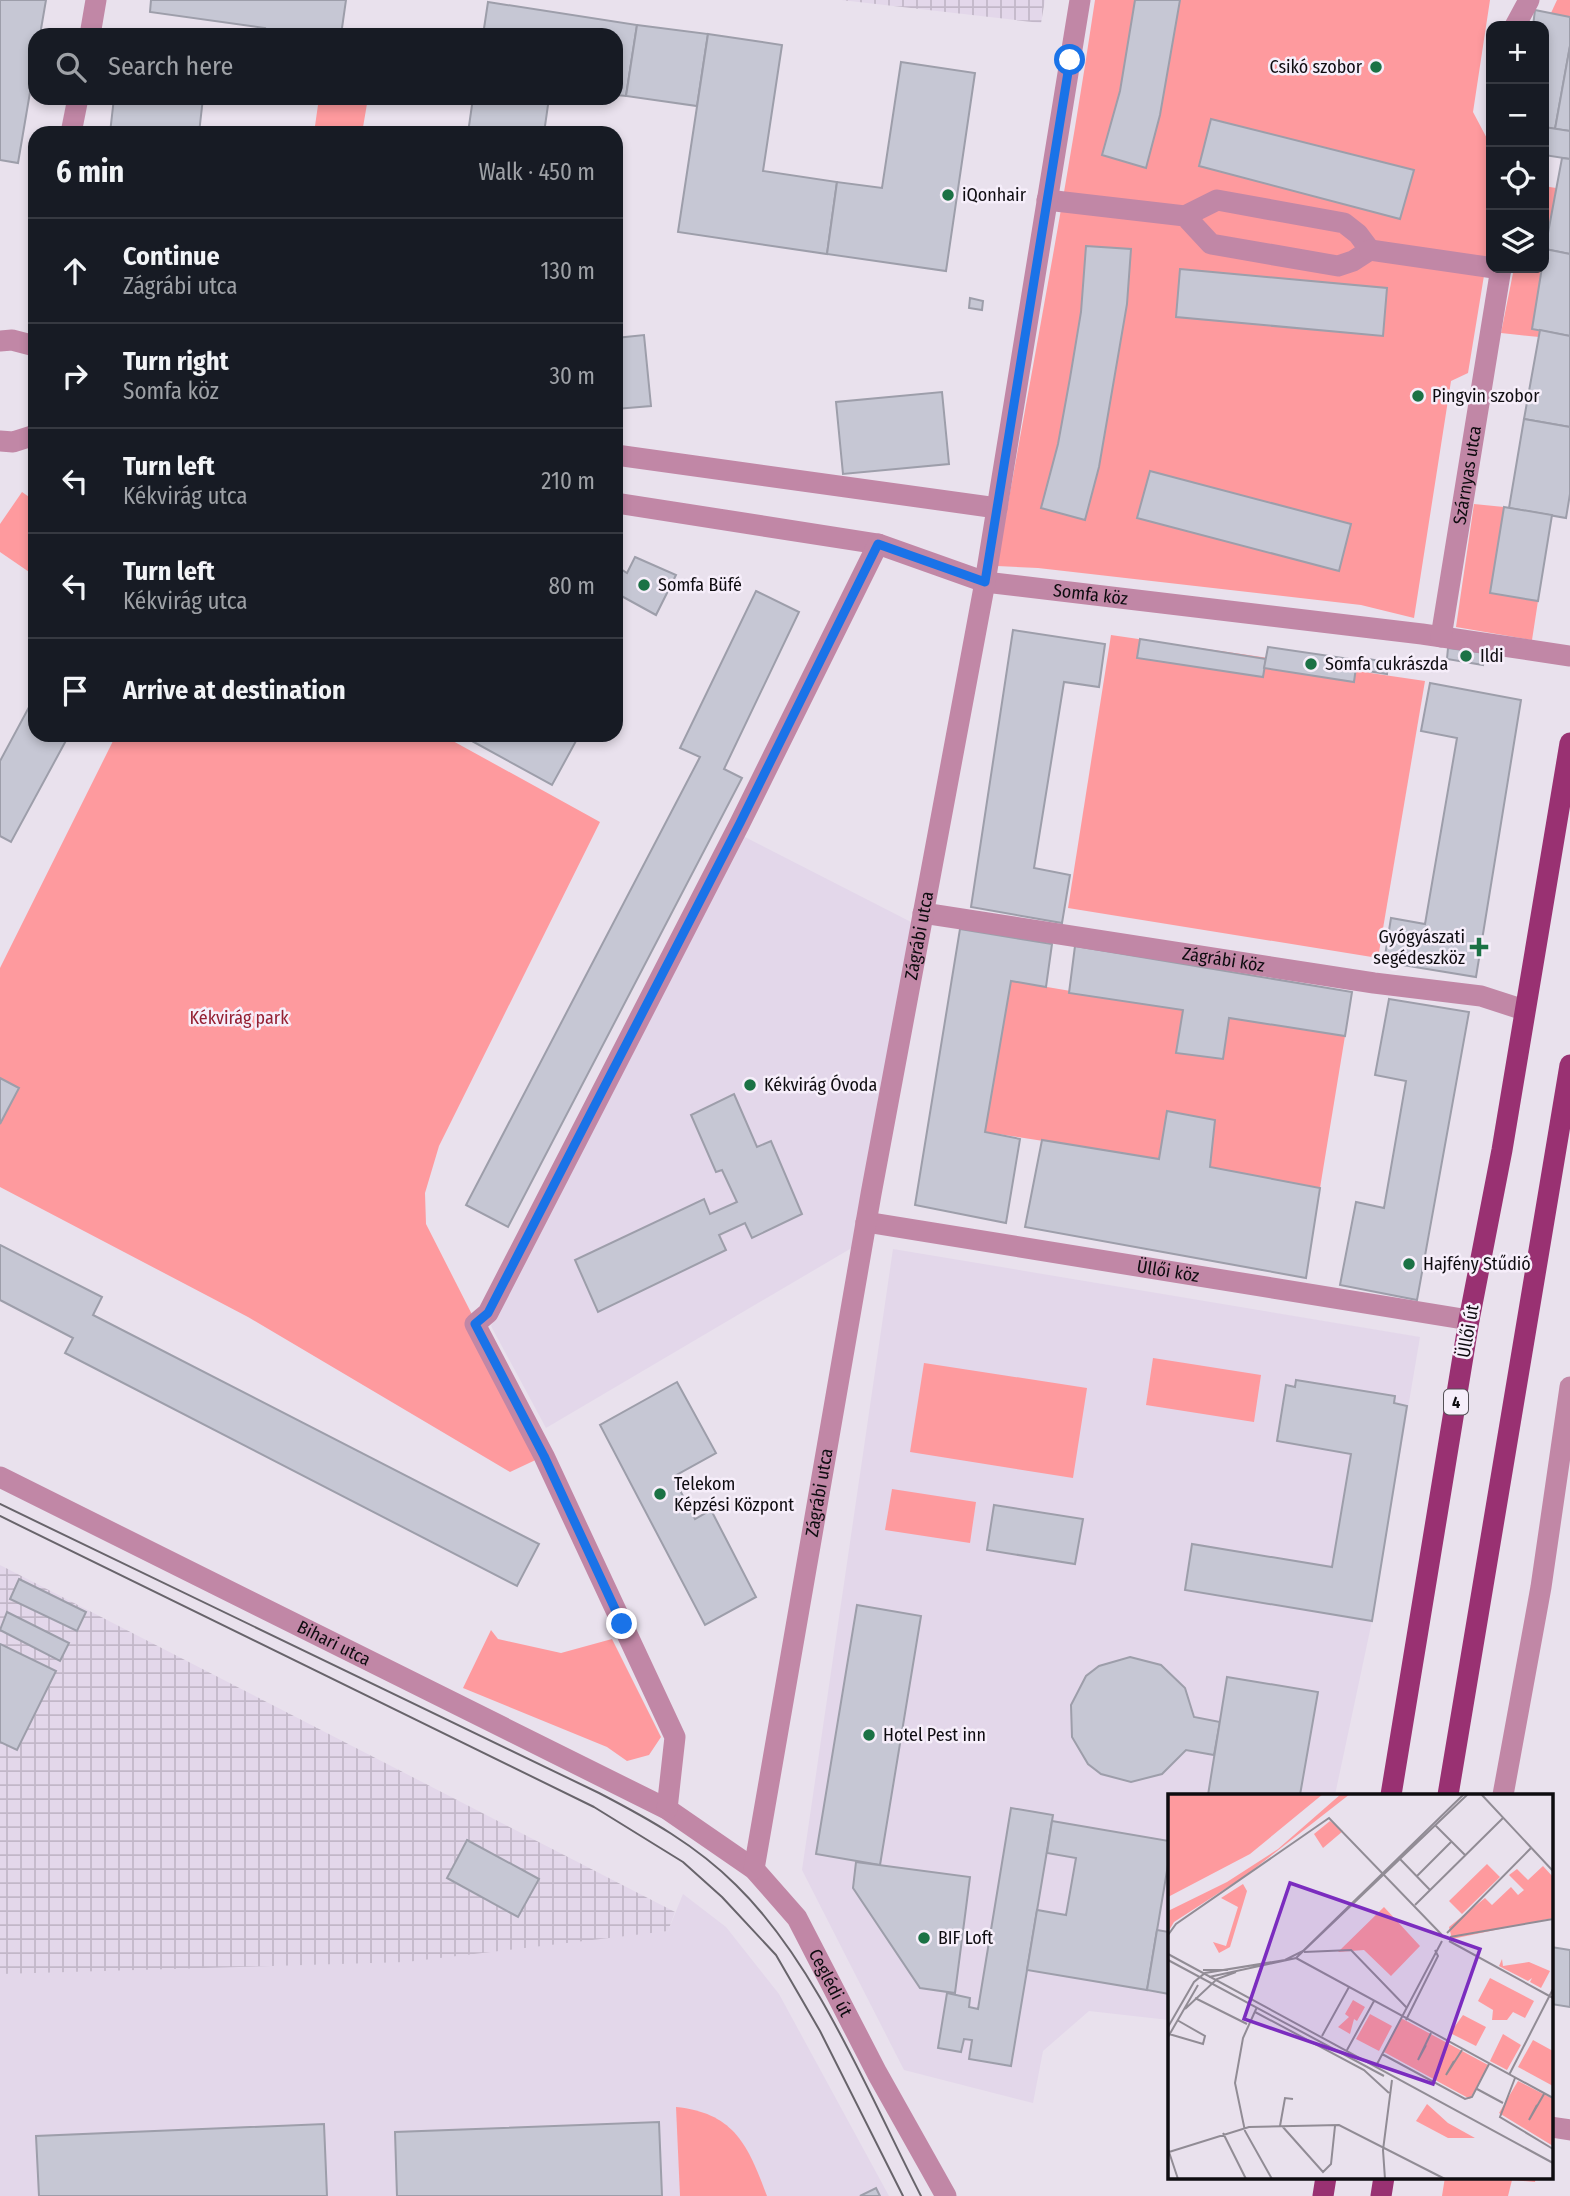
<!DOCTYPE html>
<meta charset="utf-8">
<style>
:root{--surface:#171b24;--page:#20242c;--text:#f1f3f6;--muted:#9ea1a6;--line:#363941}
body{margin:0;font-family:"Fira Sans Condensed",sans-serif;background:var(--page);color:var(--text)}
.controls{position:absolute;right:21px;top:21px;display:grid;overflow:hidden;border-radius:14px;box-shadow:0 4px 10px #0003}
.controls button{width:63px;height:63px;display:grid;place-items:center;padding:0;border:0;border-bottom:2px solid var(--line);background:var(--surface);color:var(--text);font:35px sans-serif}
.stop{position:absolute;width:21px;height:21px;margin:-16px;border:5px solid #1a73e8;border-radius:50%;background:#fff}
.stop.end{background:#1a73e8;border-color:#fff;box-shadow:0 2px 7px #0008}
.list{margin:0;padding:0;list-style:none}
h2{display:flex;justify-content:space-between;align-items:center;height:91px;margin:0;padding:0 28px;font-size:30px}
h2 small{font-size:23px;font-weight:400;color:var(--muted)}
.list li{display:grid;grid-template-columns:46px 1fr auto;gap:21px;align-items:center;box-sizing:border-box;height:105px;padding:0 28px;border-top:2px solid var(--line)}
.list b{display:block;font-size:26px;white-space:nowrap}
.list p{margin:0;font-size:23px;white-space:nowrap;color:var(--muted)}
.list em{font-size:23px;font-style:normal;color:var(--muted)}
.icon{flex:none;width:38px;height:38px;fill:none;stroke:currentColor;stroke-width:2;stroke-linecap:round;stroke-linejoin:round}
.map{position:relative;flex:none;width:1570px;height:2196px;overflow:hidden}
.search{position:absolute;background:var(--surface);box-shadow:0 4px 10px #0003;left:28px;top:28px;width:595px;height:77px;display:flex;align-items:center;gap:18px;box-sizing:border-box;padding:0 24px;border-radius:21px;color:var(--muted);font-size:26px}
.panel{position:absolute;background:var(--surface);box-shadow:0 4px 10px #0003;left:28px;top:126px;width:595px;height:616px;border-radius:21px}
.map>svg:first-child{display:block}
.built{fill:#e3d7ea}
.industrial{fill:url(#industrial-grid)}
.green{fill:#fe9a9e}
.building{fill:#c6c7d4;stroke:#9d9eaa;stroke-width:2}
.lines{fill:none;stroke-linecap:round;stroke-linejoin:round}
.minor{stroke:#c187a6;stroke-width:21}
.major{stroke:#993172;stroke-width:21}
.tram{stroke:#68646b;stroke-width:2}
.route{stroke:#1a73e8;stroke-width:9}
.poi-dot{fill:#1b7245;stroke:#f6eefa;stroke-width:2.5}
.labels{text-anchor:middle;stroke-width:5;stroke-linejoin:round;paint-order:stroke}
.shield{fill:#f6eefa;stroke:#545056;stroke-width:2}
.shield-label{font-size:16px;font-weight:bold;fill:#0e0c10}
.poi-label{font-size:18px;fill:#0e0c10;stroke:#f6eefa;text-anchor:start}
.street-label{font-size:18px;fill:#0e0c10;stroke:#f6eefa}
.park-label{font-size:18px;fill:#941f32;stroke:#f6eefa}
.inset-road{fill:none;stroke:#918c95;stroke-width:2}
.view{fill:#7b2cbf;fill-opacity:0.15;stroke:#7b2cbf;stroke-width:3.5}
.inset-edge{fill:none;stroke:#0e0c10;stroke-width:3.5}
</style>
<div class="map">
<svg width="1570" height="2196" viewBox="0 0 1570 2196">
<defs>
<pattern id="industrial-grid" width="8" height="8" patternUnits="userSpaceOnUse" patternTransform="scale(1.75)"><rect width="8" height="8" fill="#e3d7ea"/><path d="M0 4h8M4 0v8" fill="none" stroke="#c2b7c8"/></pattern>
</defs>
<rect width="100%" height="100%" fill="#e9e1ed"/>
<!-- built -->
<g class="built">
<path d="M 743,836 L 913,923 L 855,1246 L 546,1428 L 491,1326 Z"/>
<path d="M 893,1249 L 1420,1337 L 1372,1621 L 1335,1795 L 1169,1795 L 1169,2020 L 1089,2011 L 1043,2051 L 1033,2103 L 904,2070 L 802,1870 Z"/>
<path d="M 683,1894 L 726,1927 L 779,1994 L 889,2196 L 0,2196 L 0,1971 L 668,1931 Z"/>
</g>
<!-- industrial -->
<g class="industrial">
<path d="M 841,0 L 1045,0 L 1041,23 Z"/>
<path d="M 0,1565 L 675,1912 L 668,1931 L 406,1962 L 0,1974 Z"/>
</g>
<!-- green -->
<g class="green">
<path d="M 1095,0 L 1490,0 L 1473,112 L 1491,146 L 1491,233 L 1468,373 L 1451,381 L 1414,618 L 1361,605 L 1038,568 L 997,566 C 1030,378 1067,190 1095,0 Z"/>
<path d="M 1557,0 L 1570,0 L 1570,17 L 1551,13 Z"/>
<path d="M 319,98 L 368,98 L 362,133 L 314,133 Z"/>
<path d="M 1544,186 L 1556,188 L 1544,259 Z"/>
<path d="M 1514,268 L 1542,268 L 1532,329 L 1540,330 L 1539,337 L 1501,333 Z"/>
<path d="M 22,492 L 35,501 L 35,576 L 0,552 L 0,524 Z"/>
<path d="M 1474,504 L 1504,507 L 1490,592 L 1538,601 L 1532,640 L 1456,627 Z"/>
<path d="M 1111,635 L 1425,681 L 1378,958 L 1068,908 Z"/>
<path d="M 116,735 L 442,735 L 600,822 L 439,1146 L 425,1193 L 426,1224 L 544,1456 L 510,1472 L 248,1317 L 0,1187 L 0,968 Z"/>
<path d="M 1011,981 L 1183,1010 L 1176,1053 L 1229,1018 L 1345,1036 L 1320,1188 L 1210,1167 L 1215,1120 L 1167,1112 L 1159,1159 L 985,1132 Z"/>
<path d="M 1153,1358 L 1261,1375 L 1254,1422 L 1146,1405 Z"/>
<path d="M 924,1363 L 1087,1388 L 1073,1478 L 910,1452 Z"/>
<path d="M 892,1489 L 976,1502 L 970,1543 L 885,1530 Z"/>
<path d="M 491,1630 L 498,1639 L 561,1653 L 612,1639 L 661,1737 L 649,1755 L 627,1761 L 607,1747 L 463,1688 Z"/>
<path d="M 676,2107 C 735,2113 748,2146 767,2196 L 680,2196 Z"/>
<path d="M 1445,2177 L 1536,2177 L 1535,2182 L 1512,2180 L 1508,2196 L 1442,2196 Z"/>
</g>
<!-- building -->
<g class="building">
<path d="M 0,0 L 46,0 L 40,35 L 35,35 L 35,63 L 18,163 L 0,160 Z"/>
<path d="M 151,0 L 346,0 L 341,35 L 264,35 L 265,28 L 150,12 Z"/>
<path d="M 1135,0 L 1180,0 L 1160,115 L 1146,168 L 1102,155 L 1120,91 Z"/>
<path d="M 488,2 L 637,25 L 626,96 L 616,95 L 616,35 L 483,35 Z"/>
<path d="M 1535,10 L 1570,17 L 1570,46 L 1555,129 L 1544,127 L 1544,26 L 1533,26 Z"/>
<path d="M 637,25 L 708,34 L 697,106 L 626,96 Z"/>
<path d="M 708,34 L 782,45 L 763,171 L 837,182 L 827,254 L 678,232 Z"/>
<path d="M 1570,46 L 1570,131 L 1555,129 Z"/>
<path d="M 901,62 L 975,73 L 946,271 L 827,254 L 837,182 L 882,188 Z"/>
<path d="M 114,98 L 203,98 L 199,133 L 110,133 Z"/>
<path d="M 473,98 L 549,98 L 544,133 L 468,133 Z"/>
<path d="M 1211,119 L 1414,170 L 1400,219 L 1199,166 Z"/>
<path d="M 1544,127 L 1570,131 L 1570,159 L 1544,155 Z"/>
<path d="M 1562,158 L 1570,159 L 1570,254 L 1545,249 Z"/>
<path d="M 1086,246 L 1131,249 L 1127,304 L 1099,467 L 1085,520 L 1041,508 L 1058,444 L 1070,378 L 1081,312 Z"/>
<path d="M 1545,249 L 1570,254 L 1570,336 L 1532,329 Z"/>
<path d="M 1180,269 L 1387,288 L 1383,336 L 1176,317 Z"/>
<path d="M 970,298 L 983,301 L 982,310 L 969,308 Z"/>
<path d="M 1540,330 L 1570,336 L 1570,427 L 1524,419 Z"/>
<path d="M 644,335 L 651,406 L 616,409 L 616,338 Z"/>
<path d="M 942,392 L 949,464 L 843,474 L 836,402 Z"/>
<path d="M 1524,419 L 1570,427 L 1570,494 L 1566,518 L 1509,508 Z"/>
<path d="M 1150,471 L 1351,524 L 1339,571 L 1137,518 Z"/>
<path d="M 1504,507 L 1552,515 L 1538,601 L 1490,593 Z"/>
<path d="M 635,557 L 676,575 L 656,615 L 616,593 L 620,586 L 616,585 L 616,566 L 627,573 Z"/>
<path d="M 756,591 L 799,612 L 724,769 L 742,778 L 508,1227 L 466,1205 L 700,757 L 680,748 Z"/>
<path d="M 1013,630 L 1105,644 L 1099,687 L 1064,682 L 1034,868 L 1070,875 L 1062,923 L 971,907 Z"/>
<path d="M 1140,639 L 1266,659 L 1263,677 L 1137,658 Z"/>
<path d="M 1268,647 L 1357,660 L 1354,682 L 1264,668 Z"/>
<path d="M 1448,648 L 1485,653 L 1483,665 L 1447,659 Z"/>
<path d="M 1368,659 L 1388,662 L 1387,674 L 1367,671 Z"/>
<path d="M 1430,683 L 1521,700 L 1476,977 L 1384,962 L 1391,918 L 1425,924 L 1457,738 L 1421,731 Z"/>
<path d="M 35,696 L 35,735 L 69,735 L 11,842 L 0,836 L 0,761 Z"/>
<path d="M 461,735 L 565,735 L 576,741 L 552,785 Z"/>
<path d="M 960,929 L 1052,944 L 1046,987 L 1011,981 L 985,1132 L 1020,1139 L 1006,1223 L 915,1205 Z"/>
<path d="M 1075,946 L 1352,992 L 1345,1036 L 1229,1018 L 1223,1059 L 1176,1053 L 1183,1010 L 1069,993 Z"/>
<path d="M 1389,999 L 1469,1012 L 1417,1300 L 1340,1285 L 1356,1202 L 1384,1208 L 1406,1081 L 1375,1075 Z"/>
<path d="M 0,1078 L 19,1088 L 0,1124 Z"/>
<path d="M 734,1094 L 757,1147 L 771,1141 L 802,1214 L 752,1238 L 745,1223 L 719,1235 L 726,1250 L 598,1312 L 575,1260 L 704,1199 L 710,1214 L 737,1202 L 722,1170 L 716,1172 L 691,1115 Z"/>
<path d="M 1167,1111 L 1215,1120 L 1210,1167 L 1320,1188 L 1306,1278 L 1025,1227 L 1042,1140 L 1159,1159 Z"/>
<path d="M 0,1245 L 102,1297 L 93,1315 L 539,1544 L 517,1586 L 65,1353 L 73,1338 L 0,1300 Z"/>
<path d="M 1296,1380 L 1395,1396 L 1394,1403 L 1407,1406 L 1372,1621 L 1185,1590 L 1192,1544 L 1332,1567 L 1351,1454 L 1277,1441 L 1286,1385 L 1295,1387 Z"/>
<path d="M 677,1382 L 716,1453 L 673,1477 L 695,1519 L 711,1510 L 756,1597 L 705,1625 L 600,1425 Z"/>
<path d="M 994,1505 L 1083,1519 L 1075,1564 L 987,1550 Z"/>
<path d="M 19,1579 L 86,1612 L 77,1631 L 10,1599 Z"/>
<path d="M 857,1605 L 921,1616 L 880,1865 L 816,1854 Z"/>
<path d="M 7,1612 L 69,1643 L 60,1661 L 0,1630 Z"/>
<path d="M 0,1644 L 56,1671 L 17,1750 L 0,1742 Z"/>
<path d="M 1130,1657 L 1161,1665 L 1185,1688 L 1194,1717 L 1220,1722 L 1214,1755 L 1186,1750 L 1162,1774 L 1131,1782 L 1101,1774 L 1088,1764 L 1072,1737 L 1071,1705 L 1086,1676 L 1099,1666 Z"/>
<path d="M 1227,1677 L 1318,1692 L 1300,1795 L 1208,1795 Z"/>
<path d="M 1011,1808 L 1053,1815 L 1011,2066 L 969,2059 L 972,2040 L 964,2039 L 961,2052 L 938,2048 L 947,1993 L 970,1998 L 969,2007 L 978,2009 Z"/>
<path d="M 1052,1821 L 1169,1841 L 1169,1859 L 1147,1990 L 1027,1970 L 1037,1910 L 1066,1915 L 1076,1858 L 1047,1853 Z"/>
<path d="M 467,1840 L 539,1879 L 518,1917 L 447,1878 Z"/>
<path d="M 856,1862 L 970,1877 L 955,1993 L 920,1988 L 853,1888 Z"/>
<path d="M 1157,1930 L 1169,1932 L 1169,1994 L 1147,1990 Z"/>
<path d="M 1551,1947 L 1570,1950 L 1570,2007 L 1551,2004 Z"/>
<path d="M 659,2122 L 662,2196 L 397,2196 L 395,2132 Z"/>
<path d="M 324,2124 L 327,2196 L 39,2196 L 36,2136 Z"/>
<path d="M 876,2188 L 880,2196 L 860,2196 Z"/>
</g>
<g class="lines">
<!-- minor -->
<g class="minor">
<path d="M 1515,26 L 1529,0"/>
<path d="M 90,35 L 96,0"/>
<path d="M 71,133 L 78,98"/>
<path d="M 1047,200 L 1185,216 L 1217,200 L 1344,223 L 1358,234 L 1370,250 L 1353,261 L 1338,266 L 1211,244 L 1185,216"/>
<path d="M 1370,250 L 1501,269"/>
<path d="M 0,341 L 12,340 L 35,346"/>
<path d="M 0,441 L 13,442 L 35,435"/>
<path d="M 616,455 L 997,508"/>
<path id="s1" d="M 616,503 L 878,544 L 985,582 L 1422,634 L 1570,656"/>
<path id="s2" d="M 1441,637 L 1501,268"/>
<path id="s3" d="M 923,913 L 1374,983 L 1481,996 L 1524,1010"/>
<path id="s4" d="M 866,1222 L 1469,1320"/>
<path id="s5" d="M 0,1477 L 667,1809 L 754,1869 L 797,1918 L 877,2073 L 946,2196"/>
<path d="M 1503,1795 L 1541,1587 L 1570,1387"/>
<path d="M 667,1809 L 675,1737 L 544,1456 L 475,1324 L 488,1313 L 740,823 L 878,544"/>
<path id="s6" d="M 754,1869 L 871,1194 L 985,582 L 1080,0"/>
<path d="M 1551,2127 L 1570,2130"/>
</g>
<!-- major -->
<g class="major">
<path d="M 1391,1795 L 1469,1320 L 1502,1150 L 1570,743"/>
<path d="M 1448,1795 L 1570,1065"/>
<path d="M 1323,2196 L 1326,2177"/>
<path d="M 1381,2196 L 1384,2177"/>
</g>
<!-- tram -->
<g class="tram">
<path d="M 0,1504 L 599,1793 C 649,1819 696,1845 736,1885 C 817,1964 869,2095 921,2196"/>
<path d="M 0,1516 L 594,1807 L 683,1862 L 722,1897 L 776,1955 L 820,2031 L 903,2196"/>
</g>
</g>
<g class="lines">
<!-- route -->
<path class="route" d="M 622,1624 L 544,1456 L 475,1324 L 488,1313 L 740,823 L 878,544 L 985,582 L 1070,60"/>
</g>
<!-- markers -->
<g class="poi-dot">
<circle cx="1376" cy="67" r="7"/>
<circle cx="948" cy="195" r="7"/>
<circle cx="1418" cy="396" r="7"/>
<circle cx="644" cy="585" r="7"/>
<circle cx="1466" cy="656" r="7"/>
<circle cx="1311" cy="664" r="7"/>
<path d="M1475.5 936.5h7v7h7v7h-7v7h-7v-7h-7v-7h7z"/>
<circle cx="750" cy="1085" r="7"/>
<circle cx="1409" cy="1264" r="7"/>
<circle cx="660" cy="1494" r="7"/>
<circle cx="869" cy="1735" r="7"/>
<circle cx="924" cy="1938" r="7"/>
</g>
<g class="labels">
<!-- shield labels -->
<rect class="shield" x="1444" y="1389.5" width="24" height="25" rx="5"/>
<g class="shield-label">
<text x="1456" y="1408">4</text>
</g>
<!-- poi labels -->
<g class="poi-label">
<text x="1362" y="73" text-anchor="end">Csikó szobor</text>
<text x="962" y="201">iQonhair</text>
<text x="1432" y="402">Pingvin szobor</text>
<text x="658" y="591">Somfa Büfé</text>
<text x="1480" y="662">Ildi</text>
<text x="1325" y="670">Somfa cukrászda</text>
<text x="1465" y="943" text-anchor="end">Gyógyászati<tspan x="1465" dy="21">segédeszköz</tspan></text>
<text x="764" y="1091">Kékvirág Óvoda</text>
<text x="1423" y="1270">Hajfény Stűdió</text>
<text x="674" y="1490">Telekom<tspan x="674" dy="21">Képzési Központ</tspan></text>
<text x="883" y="1741">Hotel Pest inn</text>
<text x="938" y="1944">BIF Loft</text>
</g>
<!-- street labels -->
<g class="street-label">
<text dy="6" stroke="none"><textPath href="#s2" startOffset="164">Szárnyas utca</textPath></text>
<text dy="6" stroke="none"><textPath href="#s1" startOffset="485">Somfa köz</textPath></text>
<text dy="6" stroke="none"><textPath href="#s6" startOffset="948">Zágrábi utca</textPath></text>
<text dy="6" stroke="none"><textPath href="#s3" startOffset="304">Zágrábi köz</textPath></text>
<text dy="6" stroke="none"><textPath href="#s4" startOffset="306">Üllői köz</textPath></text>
<text transform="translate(1468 1331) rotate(-80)" y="6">Üllői út</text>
<text dy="6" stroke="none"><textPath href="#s6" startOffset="382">Zágrábi utca</textPath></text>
<text dy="6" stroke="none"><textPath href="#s5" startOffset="373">Bihari utca</textPath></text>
<text dy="6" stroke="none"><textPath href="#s5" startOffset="989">Ceglédi út</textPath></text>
</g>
<!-- park labels -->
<g class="park-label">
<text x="239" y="1024">Kékvirág park</text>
</g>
</g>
<!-- overview -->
<g transform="translate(1168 1794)">
<rect width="385" height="385" fill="#e9e1ed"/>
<path d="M 0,0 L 155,0 L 82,60 L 0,103 ZM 173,0 L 182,0 L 77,82 L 6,128 L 0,138 L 0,117 L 59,88 L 110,55 ZM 319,70 L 332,83 L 294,120 L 281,107 ZM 375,72 L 385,83 L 385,124 L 284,145 L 281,133 L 317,104 L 324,111 L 343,93 L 350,101 L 356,96 L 341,81 L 349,75 L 360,86 ZM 75,90 L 79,97 L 62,153 L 51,159 L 45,148 L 58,152 L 70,113 L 53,104 ZM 216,113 L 252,152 L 223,182 L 196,156 L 170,158 ZM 334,165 L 335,172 L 361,168 L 382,177 L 373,194 L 362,188 L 364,184 L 360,187 L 331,172 ZM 322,184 L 366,207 L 357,224 L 345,218 L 339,226 L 324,226 L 325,216 L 310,207 ZM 185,206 L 197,213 L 189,227 L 186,225 L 182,240 L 170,233 L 181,223 L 177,220 ZM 202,220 L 224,232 L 211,257 L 188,245 ZM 295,221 L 318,233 L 308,252 L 282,239 ZM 233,224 L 320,271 L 302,305 L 216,258 ZM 335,240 L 353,251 L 339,276 L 322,267 ZM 365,246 L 385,257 L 385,292 L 350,273 ZM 350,287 L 385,305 L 385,352 L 331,319 ZM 259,310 L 280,329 L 307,344 L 280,344 L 248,327 Z" fill="#fe9a9e"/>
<path d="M 162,27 L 175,37 L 155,54 L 146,40 Z" fill="#fe9a9e"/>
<path class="inset-road" d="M 313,0 L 385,77M 267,31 L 297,61M 232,65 L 262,96M 249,82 L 283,48M 247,111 L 335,24M 279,139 L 363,54M 0,141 L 8,130 L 161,24 L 274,141M 282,143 L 385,125M 281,147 L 385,204M 136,158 L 183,156 L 239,214M 0,160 L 385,369M 128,164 L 385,304M 0,166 L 216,282M 35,176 L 60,176M 41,183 L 128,164 L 300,0M 27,204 L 79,230M 89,213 L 75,244 L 67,289 L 77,337 L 104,385M 17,215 L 49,185 L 68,178M 87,218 L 196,276 L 221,299M 238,226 L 270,162 L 267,156M 0,233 L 26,188 L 37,179 L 117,166 L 135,157 L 296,0M 1,240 L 35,250 L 37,242 L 9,226M 154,242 L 181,193M 0,243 L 30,191M 258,251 L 250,266 L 263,239M 179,256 L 206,207M 214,260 L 297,305 L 304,303 L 321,270M 286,267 L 278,281 L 294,256M 208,272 L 274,147M 341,281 L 385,195M 347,284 L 332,323 L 385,355M 309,295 L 335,309M 369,311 L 361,326 L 376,300M 112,332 L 117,304 L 125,305M 114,332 L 155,378 L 163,370 L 167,332M 55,339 L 78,385M 0,355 L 10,385M 1,358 L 81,333 L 171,331 L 277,385M 217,385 L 215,356 L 224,286"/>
<path class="view" d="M 122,89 L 312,155 L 265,290 L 76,225 Z"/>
<rect width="385" height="385" class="inset-edge"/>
</g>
</svg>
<div class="controls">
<button>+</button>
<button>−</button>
<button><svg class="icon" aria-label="locate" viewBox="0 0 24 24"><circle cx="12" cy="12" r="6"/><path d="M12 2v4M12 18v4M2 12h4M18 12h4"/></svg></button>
<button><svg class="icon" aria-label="layers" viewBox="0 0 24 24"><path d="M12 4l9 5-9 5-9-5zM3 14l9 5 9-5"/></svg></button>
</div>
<div class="stop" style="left:1070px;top:60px"></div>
<div class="stop end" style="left:622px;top:1624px"></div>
<div class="search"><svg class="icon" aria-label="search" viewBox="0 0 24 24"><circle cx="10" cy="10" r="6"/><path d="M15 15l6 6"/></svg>Search here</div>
<section class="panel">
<h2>6 min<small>Walk · 450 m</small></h2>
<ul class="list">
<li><svg class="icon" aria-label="ahead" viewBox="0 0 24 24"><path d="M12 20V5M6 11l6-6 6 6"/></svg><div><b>Continue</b><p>Zágrábi utca</p></div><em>130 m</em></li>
<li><svg class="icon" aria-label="right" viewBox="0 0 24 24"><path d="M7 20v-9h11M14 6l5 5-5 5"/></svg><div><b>Turn right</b><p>Somfa köz</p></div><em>30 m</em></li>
<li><svg class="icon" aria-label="left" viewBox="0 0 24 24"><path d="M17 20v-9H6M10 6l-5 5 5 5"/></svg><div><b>Turn left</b><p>Kékvirág utca</p></div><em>210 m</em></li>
<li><svg class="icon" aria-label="left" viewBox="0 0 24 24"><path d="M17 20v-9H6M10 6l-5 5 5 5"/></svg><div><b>Turn left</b><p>Kékvirág utca</p></div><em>80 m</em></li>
<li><svg class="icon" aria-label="arrive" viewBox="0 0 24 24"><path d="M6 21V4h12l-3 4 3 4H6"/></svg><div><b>Arrive at destination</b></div></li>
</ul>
</section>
</div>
